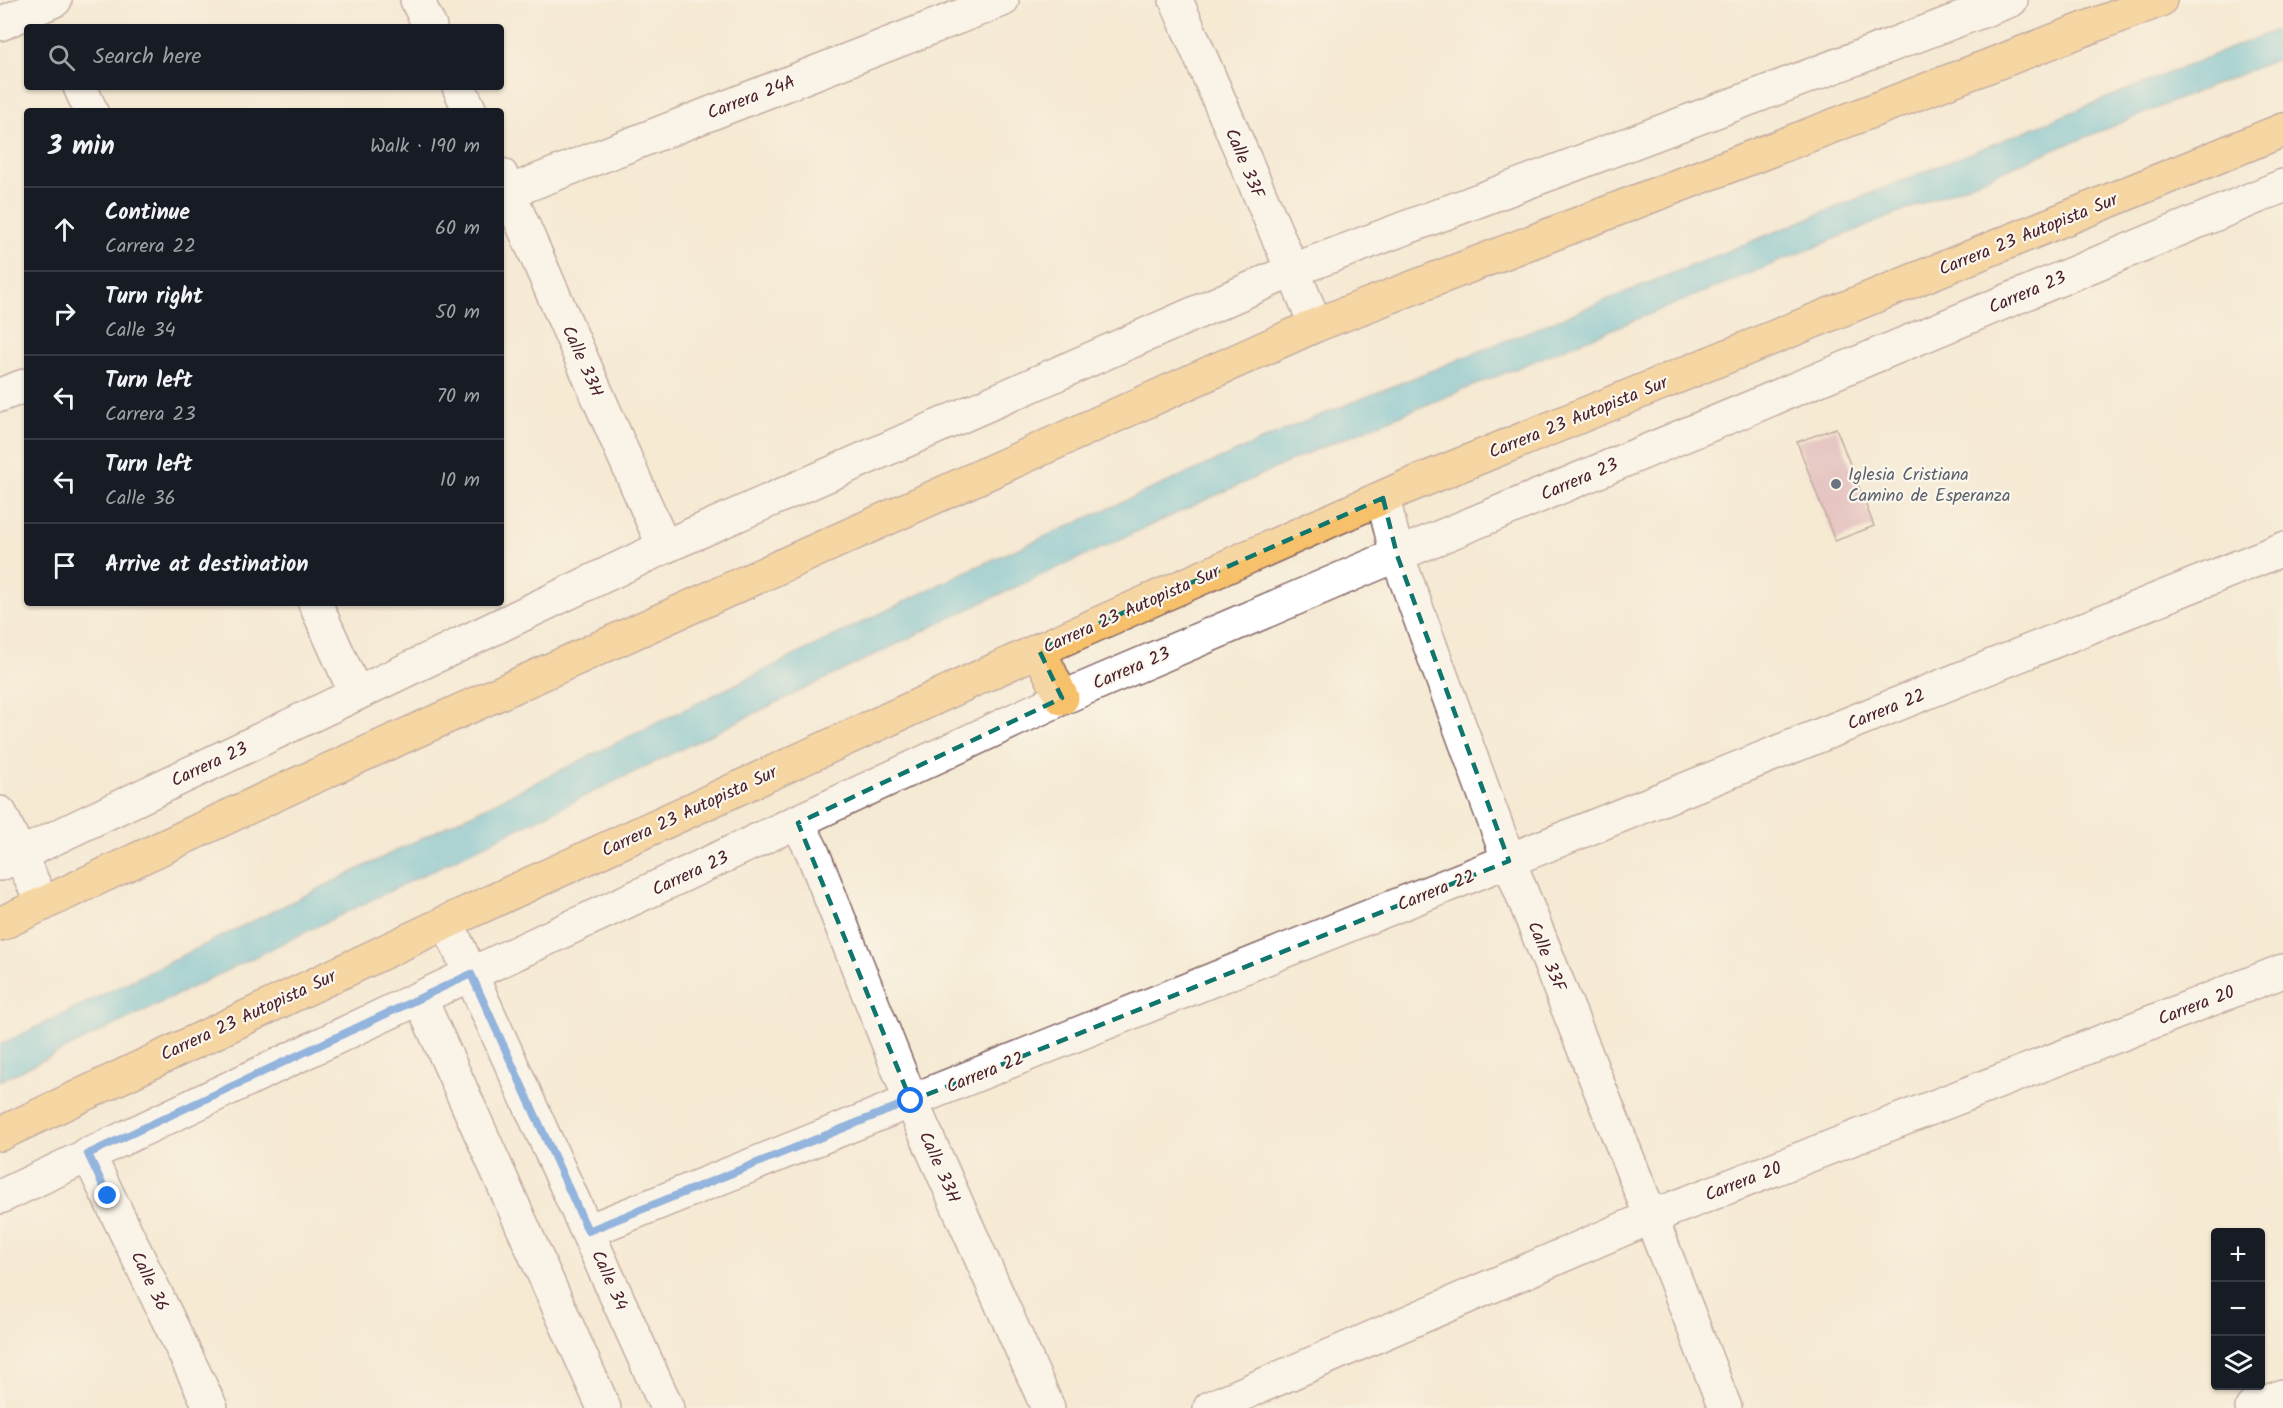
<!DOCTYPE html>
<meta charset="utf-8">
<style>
:root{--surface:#171b24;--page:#242831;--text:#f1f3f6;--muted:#9ea1a6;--line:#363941}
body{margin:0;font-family:Kalam,sans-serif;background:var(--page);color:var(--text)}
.controls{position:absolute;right:18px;bottom:18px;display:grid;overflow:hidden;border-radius:6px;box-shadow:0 2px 4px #0004}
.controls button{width:54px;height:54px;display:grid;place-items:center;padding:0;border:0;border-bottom:2px solid var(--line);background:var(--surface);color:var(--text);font:30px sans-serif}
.stop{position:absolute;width:18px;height:18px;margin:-14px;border:4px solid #1a73e8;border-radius:50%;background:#fff}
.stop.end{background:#1a73e8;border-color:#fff;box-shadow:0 2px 6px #0008}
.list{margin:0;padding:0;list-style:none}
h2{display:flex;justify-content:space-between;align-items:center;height:78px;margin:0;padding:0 24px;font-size:26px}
h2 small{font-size:20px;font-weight:400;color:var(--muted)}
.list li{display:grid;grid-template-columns:39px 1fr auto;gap:18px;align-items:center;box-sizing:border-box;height:84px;padding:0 24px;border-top:2px solid var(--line)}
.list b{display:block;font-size:22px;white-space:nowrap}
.list p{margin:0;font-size:20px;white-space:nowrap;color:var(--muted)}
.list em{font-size:20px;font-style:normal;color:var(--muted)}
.icon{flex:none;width:33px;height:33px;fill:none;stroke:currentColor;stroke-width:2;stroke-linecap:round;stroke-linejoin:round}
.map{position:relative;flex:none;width:2283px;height:1408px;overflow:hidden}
.search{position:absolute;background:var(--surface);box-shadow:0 2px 4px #0004;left:24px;top:24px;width:480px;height:66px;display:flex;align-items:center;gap:15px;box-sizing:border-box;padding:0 21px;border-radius:6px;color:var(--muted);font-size:22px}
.panel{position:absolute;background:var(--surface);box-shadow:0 2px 4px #0004;left:24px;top:108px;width:480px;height:498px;border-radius:6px}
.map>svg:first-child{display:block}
.water{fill:#53b9d1;stroke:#4e6c7e;stroke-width:1.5}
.building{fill:#d39bae}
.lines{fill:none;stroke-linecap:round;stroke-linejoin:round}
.minor-casing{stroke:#866666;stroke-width:36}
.major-casing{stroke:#866666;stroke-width:36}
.minor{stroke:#fff;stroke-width:33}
.major{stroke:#f7c06b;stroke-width:33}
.route{stroke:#1a73e8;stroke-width:8}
.marked{fill:none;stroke:#0f766e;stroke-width:4.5;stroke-dasharray:12 8;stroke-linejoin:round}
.worship-dot{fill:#6b7280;stroke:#fbf7ec;stroke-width:2}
.labels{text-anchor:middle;stroke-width:4.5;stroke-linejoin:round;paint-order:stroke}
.street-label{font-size:18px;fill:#4a1f2b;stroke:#fbf7ec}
.worship-label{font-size:18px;fill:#5b616d;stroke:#fbf7ec;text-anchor:start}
</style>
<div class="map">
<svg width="2283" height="1408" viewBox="0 0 2283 1408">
<rect width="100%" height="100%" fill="#fbf7ec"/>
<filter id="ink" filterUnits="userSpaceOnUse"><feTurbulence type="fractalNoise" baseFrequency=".0167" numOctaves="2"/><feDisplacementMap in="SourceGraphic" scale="12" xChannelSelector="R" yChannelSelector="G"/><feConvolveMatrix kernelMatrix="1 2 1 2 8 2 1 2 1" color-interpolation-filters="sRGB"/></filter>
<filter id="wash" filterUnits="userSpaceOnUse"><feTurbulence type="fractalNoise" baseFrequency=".008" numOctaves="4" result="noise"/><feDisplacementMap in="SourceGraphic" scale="24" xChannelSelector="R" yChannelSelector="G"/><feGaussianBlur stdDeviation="1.35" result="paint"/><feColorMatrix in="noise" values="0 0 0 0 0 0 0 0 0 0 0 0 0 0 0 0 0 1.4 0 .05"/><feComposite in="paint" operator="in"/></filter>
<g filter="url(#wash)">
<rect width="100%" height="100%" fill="#f5ead3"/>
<!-- water -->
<path class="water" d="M 2283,27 L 2283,57 L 1315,450 L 981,603 L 0,1081 L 0,1045 L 967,571 L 1299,424 Z"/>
<g id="blocks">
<!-- building -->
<path class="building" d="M 1836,428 L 1874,526 L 1835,541 L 1797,442 Z"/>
</g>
</g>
<g filter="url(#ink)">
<use href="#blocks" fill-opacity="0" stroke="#866666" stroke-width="1.5"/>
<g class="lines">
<defs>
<g id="minor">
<path d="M 417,0 L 430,27"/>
<path d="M 1176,0 L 1316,325"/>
<path d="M 0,24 L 55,0"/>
<path d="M 80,87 L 91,111"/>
<path d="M 459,87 L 470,111"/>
<path d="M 501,175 L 664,547"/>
<path d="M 501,195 L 1002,0"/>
<path d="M 0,395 L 27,385"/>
<path d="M 1383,498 L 1397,555 L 1509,861 L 1651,1217 L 1725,1408"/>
<path d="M 315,603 L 356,694"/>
<path d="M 0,813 L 43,904"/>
<path d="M 798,823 L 812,851 L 911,1101 L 1048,1408"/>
<path d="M 0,864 L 664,547 L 1291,271 L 2011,0"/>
<path d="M 447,922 L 667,1408"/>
<path d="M 420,998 L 604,1408"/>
<path d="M 88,1154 L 211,1408"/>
<path d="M 0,1197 L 394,1010 L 1062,698 L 1397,555 L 2283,186"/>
<path d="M 588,1231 L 2283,549"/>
<path d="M 1210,1408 L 1651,1217 L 2283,971"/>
<path d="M 2252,1408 L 2283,1396"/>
</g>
<g id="major">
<path d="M 1039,650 L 1062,698"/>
<path d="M 0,924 L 291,787 L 1316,325 L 2160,0"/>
<path d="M 0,1134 L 447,922 L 1039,650 L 1406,487 L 2283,130"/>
</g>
</defs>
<!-- minor casing -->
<use href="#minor" class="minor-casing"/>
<!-- major casing -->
<use href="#major" class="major-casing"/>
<!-- minor -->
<use href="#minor" class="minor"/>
<!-- major -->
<use href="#major" class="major"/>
</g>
</g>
<g class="lines" filter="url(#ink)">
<!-- route -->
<path class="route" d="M 108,1196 L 88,1154 L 471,974 L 588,1231 L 911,1101"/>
</g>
<!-- marked area -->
<path d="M0 0H2283V1408H0ZM 1383,498 L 1397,555 L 1509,861 L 911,1101 L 798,823 L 1062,698 L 1039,650 Z" fill="#f5ead3" fill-opacity=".55" fill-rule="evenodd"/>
<path class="marked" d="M 1383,498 L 1397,555 L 1509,861 L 911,1101 L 798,823 L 1062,698 L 1039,650 Z"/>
<!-- markers -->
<circle class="worship-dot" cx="1836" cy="484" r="6"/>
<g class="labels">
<!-- street labels -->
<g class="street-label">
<text transform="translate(751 97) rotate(-21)" y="6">Carrera 24A</text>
<text transform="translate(1245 163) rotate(67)" y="6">Calle 33F</text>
<text transform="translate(2028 234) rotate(-22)" y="6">Carrera 23 Autopista Sur</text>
<text transform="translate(2027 292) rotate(-23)" y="6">Carrera 23</text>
<text transform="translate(583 361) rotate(66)" y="6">Calle 33H</text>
<text transform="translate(1578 417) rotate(-22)" y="6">Carrera 23 Autopista Sur</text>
<text transform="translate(1579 479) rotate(-23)" y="6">Carrera 23</text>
<text transform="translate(1131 609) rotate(-24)" y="6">Carrera 23 Autopista Sur</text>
<text transform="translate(1131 668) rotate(-23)" y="6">Carrera 23</text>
<text transform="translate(1886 709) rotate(-22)" y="6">Carrera 22</text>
<text transform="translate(209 764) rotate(-25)" y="6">Carrera 23</text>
<text transform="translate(689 811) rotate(-25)" y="6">Carrera 23 Autopista Sur</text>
<text transform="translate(690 873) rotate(-25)" y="6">Carrera 23</text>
<text transform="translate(1436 890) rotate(-22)" y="6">Carrera 22</text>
<text transform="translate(1547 956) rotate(68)" y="6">Calle 33F</text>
<text transform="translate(2196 1005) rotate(-21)" y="6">Carrera 20</text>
<text transform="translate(248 1015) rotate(-25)" y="6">Carrera 23 Autopista Sur</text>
<text transform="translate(985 1072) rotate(-22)" y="6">Carrera 22</text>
<text transform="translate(940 1167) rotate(66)" y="6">Calle 33H</text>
<text transform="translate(1743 1181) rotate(-21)" y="6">Carrera 20</text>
<text transform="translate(610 1280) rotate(66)" y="6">Calle 34</text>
<text transform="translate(150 1281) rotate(64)" y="6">Calle 36</text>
</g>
<!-- worship labels -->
<g class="worship-label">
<text x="1848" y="480">Iglesia Cristiana<tspan x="1848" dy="21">Camino de Esperanza</tspan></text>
</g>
</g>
</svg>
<div class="controls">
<button>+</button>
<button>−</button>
<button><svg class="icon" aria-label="layers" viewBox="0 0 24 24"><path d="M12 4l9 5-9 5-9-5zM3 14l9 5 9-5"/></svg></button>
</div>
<div class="stop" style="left:911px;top:1101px"></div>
<div class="stop end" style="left:108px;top:1196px"></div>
<div class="search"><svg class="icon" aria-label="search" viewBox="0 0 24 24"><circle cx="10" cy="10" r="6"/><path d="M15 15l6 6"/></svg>Search here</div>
<section class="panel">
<h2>3 min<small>Walk · 190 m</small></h2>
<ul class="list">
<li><svg class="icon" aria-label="ahead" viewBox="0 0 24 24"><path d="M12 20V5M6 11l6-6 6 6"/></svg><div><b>Continue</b><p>Carrera 22</p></div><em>60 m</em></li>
<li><svg class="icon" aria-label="right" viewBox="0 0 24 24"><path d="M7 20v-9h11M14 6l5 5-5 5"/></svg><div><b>Turn right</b><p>Calle 34</p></div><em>50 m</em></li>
<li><svg class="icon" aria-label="left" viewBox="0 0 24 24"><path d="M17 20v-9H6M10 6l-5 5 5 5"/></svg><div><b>Turn left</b><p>Carrera 23</p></div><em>70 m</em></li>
<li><svg class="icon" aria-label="left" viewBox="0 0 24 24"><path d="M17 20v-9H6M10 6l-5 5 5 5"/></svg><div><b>Turn left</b><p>Calle 36</p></div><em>10 m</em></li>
<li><svg class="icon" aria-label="arrive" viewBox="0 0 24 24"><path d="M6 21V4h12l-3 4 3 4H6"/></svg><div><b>Arrive at destination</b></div></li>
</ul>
</section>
</div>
